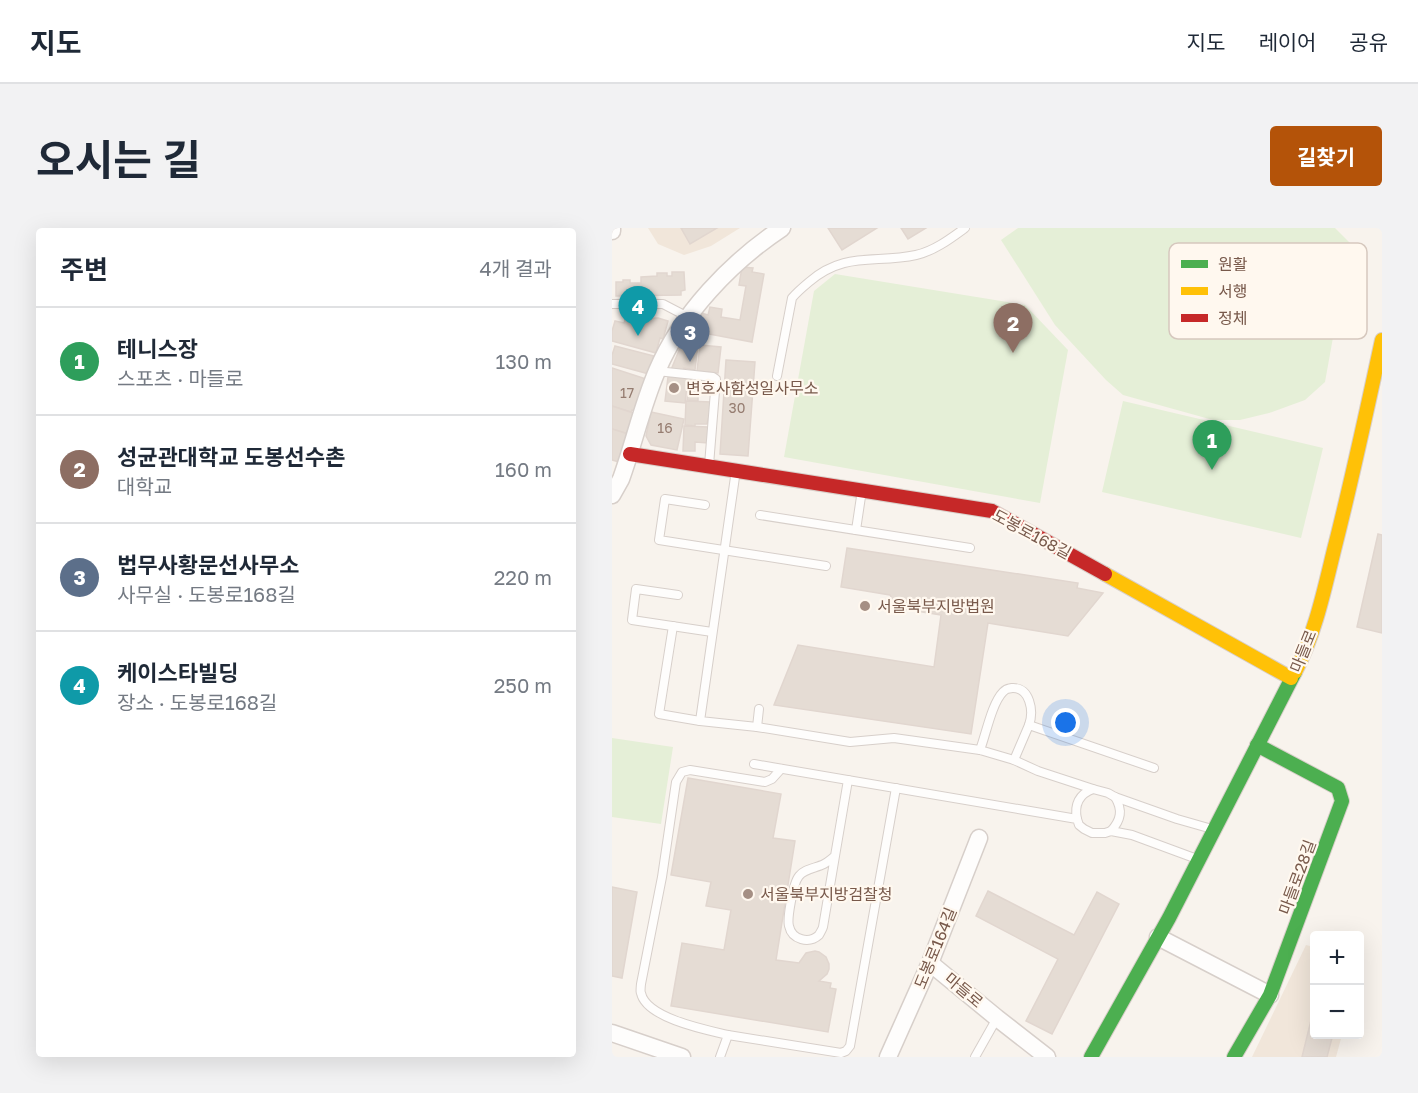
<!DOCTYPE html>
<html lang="ko">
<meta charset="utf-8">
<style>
:root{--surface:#fff;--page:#f2f2f3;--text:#1f2937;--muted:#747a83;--line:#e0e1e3;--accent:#b45309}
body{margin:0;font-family:"Golos Text","Noto Sans KR",sans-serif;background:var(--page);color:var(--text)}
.controls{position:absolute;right:18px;bottom:18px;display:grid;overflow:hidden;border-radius:6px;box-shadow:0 6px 24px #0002}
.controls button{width:54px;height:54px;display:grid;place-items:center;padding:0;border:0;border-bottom:2px solid var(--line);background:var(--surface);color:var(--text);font:30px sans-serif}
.you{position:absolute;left:454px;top:495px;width:21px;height:21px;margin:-15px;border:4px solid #fff;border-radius:50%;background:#1a73e8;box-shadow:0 0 0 9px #1a73e833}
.badge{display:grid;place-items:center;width:39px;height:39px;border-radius:50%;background:var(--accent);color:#fff;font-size:20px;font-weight:700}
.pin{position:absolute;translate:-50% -50px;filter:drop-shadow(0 2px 3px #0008)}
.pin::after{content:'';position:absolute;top:32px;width:21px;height:18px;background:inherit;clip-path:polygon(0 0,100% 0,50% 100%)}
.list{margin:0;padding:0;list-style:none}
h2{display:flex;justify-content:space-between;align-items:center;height:78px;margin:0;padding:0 24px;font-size:26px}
h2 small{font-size:20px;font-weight:400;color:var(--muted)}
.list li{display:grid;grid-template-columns:39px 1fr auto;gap:18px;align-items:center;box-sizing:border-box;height:108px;padding:0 24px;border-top:2px solid var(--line)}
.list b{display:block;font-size:22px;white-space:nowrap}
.list p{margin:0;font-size:20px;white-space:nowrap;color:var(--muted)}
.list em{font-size:20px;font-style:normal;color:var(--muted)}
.map{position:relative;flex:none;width:770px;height:829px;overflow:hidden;border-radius:6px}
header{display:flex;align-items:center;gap:36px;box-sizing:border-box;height:84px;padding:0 30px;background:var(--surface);border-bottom:2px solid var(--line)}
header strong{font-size:28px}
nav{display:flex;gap:33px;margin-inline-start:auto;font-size:21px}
.intro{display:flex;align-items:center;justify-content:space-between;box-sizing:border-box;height:144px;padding:0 36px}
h1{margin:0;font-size:42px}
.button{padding:15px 27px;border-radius:6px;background:var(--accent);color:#fff;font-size:21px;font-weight:700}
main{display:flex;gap:36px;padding:0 36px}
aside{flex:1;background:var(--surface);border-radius:6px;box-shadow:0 6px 24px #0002}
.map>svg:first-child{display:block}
.residential{fill:#f1e6da}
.green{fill:#e5efd7}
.building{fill:#e5dcd4;stroke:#e1d6cf;stroke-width:1.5}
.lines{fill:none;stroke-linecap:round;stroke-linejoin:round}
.lane-casing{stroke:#d7cfca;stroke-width:10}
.street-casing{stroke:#d7cfca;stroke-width:19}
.fast-casing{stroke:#d8cfc9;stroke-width:16}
.slow-casing{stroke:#d8cfc9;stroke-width:16}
.jam-casing{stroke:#d8cfc9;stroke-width:16}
.lane{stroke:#fefdfc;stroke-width:8}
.street{stroke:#fefdfc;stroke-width:16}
.fast{stroke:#4caf50;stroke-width:14}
.slow{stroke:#ffc107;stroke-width:14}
.jam{stroke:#c62828;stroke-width:14}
.poi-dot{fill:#a58f84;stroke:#fff8ef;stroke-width:2}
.labels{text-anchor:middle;stroke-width:4.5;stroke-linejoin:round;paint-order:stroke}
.number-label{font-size:14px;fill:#957c70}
.poi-label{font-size:16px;fill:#78594b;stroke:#fff8ef;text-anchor:start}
.street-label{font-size:16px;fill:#78594b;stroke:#fff8ef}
.key{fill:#fff8ef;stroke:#d6c8be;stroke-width:1.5}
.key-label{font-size:16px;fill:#78594b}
</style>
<header>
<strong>지도</strong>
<nav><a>지도</a><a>레이어</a><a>공유</a></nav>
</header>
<div class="intro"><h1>오시는 길</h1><a class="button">길찾기</a></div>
<main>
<aside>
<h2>주변<small>4개 결과</small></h2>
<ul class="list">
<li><span class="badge" style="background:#2e9e5b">1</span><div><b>테니스장</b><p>스포츠 · 마들로</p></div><em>130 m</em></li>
<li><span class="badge" style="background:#8d6e63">2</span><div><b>성균관대학교 도봉선수촌</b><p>대학교</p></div><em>160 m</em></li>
<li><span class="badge" style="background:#5c6f8a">3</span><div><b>법무사황문선사무소</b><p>사무실 · 도봉로168길</p></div><em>220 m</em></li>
<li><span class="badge" style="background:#0f9aa8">4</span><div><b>케이스타빌딩</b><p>장소 · 도봉로168길</p></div><em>250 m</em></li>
</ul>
</aside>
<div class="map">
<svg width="770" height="829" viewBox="0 0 770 829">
<rect width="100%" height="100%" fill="#f8f3ed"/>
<!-- residential -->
<g class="residential">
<path d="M 36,0 L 128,0 L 99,18 L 72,27 L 46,16 Z"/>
<path d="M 694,717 L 702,719 L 702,806 L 730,807 L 724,829 L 640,829 Z"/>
</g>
<!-- green -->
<g class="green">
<path d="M 406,0 L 723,0 L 738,15 L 713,154 L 693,172 L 657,185 L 628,192 L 601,192 L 511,167 L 494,152 L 443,97 L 389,12 Z"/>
<path d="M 223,46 L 413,77 L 456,122 L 428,275 L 172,229 L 202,63 Z"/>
<path d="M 511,173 L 711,220 L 689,310 L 490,264 Z"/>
<path d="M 0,510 L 61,519 L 49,596 L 0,589 Z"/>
</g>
<!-- building -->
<g class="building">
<path d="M 69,0 L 105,0 L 78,16 Z"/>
<path d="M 216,0 L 265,0 L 230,22 Z"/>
<path d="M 289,0 L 314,0 L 296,11 Z"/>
<path d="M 130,39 L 141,40 L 140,44 L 152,46 L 140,114 L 86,104 L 89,85 L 96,87 L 98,79 L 110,81 L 109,89 L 128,92 L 134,58 L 127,57 Z"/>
<path d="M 60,44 L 72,44 L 73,62 L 69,63 L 69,67 L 4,68 L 4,54 L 11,54 L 11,52 L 18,52 L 18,55 L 29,55 L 29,49 L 45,48 L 45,45 L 55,45 L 55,48 L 60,48 Z"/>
<path d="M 46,90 L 56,93 L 51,111 L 48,110 L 44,125 L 0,113 L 0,103 L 3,93 L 12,95 L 13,92 Z"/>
<path d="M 70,115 L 86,117 L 83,142 L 72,140 L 71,144 L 59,142 Z"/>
<path d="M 88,117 L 109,119 L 106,145 L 85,143 Z"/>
<path d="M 3,118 L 42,128 L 37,146 L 0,136 L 0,127 Z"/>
<path d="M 114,132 L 143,134 L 136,228 L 108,226 Z"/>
<path d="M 0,140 L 34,151 L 23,183 L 20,182 L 19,184 L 0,178 Z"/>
<path d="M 68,148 L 76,149 L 73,175 L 53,173 L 56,149 L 68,150 Z"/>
<path d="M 77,148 L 100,150 L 100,159 L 95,159 L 94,167 L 86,166 L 86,173 L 75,172 Z"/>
<path d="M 74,173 L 99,174 L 98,188 L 96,191 L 95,196 L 83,196 L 83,198 L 73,197 Z"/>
<path d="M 0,178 L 24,186 L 17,206 L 0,201 Z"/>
<path d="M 39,184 L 72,191 L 65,222 L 39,217 L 34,208 Z"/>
<path d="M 72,198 L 96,199 L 96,215 L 83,214 L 83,223 L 71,223 Z"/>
<path d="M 0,201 L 16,206 L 7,234 L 0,232 Z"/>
<path d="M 766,306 L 770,307 L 770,405 L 745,399 Z"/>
<path d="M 235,320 L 466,355 L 465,360 L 491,365 L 456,408 L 376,395 L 359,506 L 162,477 L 186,417 L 322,439 L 329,387 L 286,380 L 278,367 L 229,359 Z"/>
<path d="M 76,550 L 169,566 L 161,610 L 183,613 L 164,732 L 187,735 L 194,725 L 203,723 L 207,724 L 214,729 L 217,736 L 217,741 L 215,746 L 207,753 L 219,755 L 218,760 L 224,761 L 216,804 L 59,778 L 70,715 L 112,722 L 119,682 L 94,678 L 99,654 L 59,647 Z"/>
<path d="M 0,659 L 25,664 L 10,750 L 0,748 Z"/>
<path d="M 376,663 L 462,707 L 485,664 L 507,676 L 440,806 L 414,793 L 446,731 L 364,688 Z"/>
<path d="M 702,780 L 702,806 L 721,806 L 715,829 L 690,829 Z"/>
</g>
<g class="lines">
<defs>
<g id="lane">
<path d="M 0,76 L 51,76 L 76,89"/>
<path d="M 45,143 L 101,149 L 104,151 L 97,237"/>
<path d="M 165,148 L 180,70 C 185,64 191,59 197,54 C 233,23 263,36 304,27 C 322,23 338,11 353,0"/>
<path d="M 124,242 L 88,493 L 145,499 L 238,514 L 282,510 L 368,522 L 402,532 L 426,543 L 481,561 L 496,565 L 503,569 L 565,591 L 600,601"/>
<path d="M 93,277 L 53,271 L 47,312 L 214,338"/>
<path d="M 148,287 L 358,320"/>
<path d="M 244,302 L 250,262"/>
<path d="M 66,367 L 24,361 L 20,392 L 100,404"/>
<path d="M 61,398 L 47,486 L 88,493"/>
<path d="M 145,499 L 147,481"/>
<path d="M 368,522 C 374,506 380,475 391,464 C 395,460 395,461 400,460 C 418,459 422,483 417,497"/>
<path d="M 402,532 L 417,497 L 542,540"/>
<path d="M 142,536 L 465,591 L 467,597 L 472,601 L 480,605 L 493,605 L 499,603 L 520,607 L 585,631"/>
<path d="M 465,591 C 462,577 467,566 481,561"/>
<path d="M 499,603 C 509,592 511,582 503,569"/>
<path d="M 223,628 L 211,699 C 211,700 208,705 207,707 C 197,716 180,712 177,698 C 175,691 181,655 187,648 C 192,641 204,640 212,636 C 216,634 219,631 223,628 L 236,552"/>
<path d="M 116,807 L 229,825 L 234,823 L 238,818 L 284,560"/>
<path d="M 108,829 L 116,807 C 94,802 34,790 29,765 C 28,765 29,756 29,756 L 50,649 L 64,554 L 70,544 L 78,542 L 153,554 L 160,551 L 169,541"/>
<path d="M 363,829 L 385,790"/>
</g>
<g id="street">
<path d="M 0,3 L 0,0"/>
<path d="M 0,267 L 9,251 C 22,215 30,178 45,143 C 69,86 119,34 170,0"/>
<path d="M 546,709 L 658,767"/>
<path d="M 318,735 L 385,790 L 435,829"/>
<path d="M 0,805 L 70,829"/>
<path d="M 276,829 L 318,735 L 367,610"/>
</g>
<g id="fast">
<path d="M 479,829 L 557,690 L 683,444"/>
<path d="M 622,829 L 658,767 L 730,573 L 726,560 L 645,517"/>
</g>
<g id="slow">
<path d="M 493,346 L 679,450"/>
<path d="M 683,444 C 703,406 712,363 722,322 C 740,252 755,182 770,112"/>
</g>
<path id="jam" d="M 18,226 L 380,283 L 493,346"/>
</defs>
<!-- lane casing -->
<use href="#lane" class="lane-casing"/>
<!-- street casing -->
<use href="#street" class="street-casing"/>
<!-- fast casing -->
<use href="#fast" class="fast-casing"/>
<!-- slow casing -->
<use href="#slow" class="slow-casing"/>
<!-- jam casing -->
<use href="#jam" class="jam-casing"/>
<!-- lane -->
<use href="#lane" class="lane"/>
<!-- street -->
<use href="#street" class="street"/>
<!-- fast -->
<use href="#fast" class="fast"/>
<!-- slow -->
<use href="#slow" class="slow"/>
<!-- jam -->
<use href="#jam" class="jam"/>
</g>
<!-- markers -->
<g class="poi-dot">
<circle cx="62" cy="160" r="6"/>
<circle cx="253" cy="378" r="6"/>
<circle cx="136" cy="666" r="6"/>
</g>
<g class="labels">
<!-- number labels -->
<g class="number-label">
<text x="15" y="170">17</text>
<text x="125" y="185">30</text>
<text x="53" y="205">16</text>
</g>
<!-- poi labels -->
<g class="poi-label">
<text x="74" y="166">변호사함성일사무소</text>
<text x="265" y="384">서울북부지방법원</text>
<text x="148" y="672">서울북부지방검찰청</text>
</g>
<!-- street labels -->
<g class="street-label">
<text transform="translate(420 306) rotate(28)" y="6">도봉로168길</text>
<text transform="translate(691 423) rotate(-68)" y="6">마들로</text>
<text transform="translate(685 649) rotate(-70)" y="6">마들로28길</text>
<text transform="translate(323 720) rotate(-68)" y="6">도봉로164길</text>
<text transform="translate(352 762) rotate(40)" y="6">마들로</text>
</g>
</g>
<!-- legend -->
<rect x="557" y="15" width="198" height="96" rx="9" class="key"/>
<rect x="569" y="32" width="27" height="8" fill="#4caf50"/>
<rect x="569" y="59" width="27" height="8" fill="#ffc107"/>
<rect x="569" y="86" width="27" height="8" fill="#c62828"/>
<g class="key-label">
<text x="606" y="42">원활</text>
<text x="606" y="69">서행</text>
<text x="606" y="96">정체</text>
</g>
</svg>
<div class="controls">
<button>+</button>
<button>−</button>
</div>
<div class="you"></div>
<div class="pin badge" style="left:600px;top:242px;background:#2e9e5b">1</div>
<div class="pin badge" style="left:401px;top:125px;background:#8d6e63">2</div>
<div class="pin badge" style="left:78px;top:134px;background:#5c6f8a">3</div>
<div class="pin badge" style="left:26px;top:108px;background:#0f9aa8">4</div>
</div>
</main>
